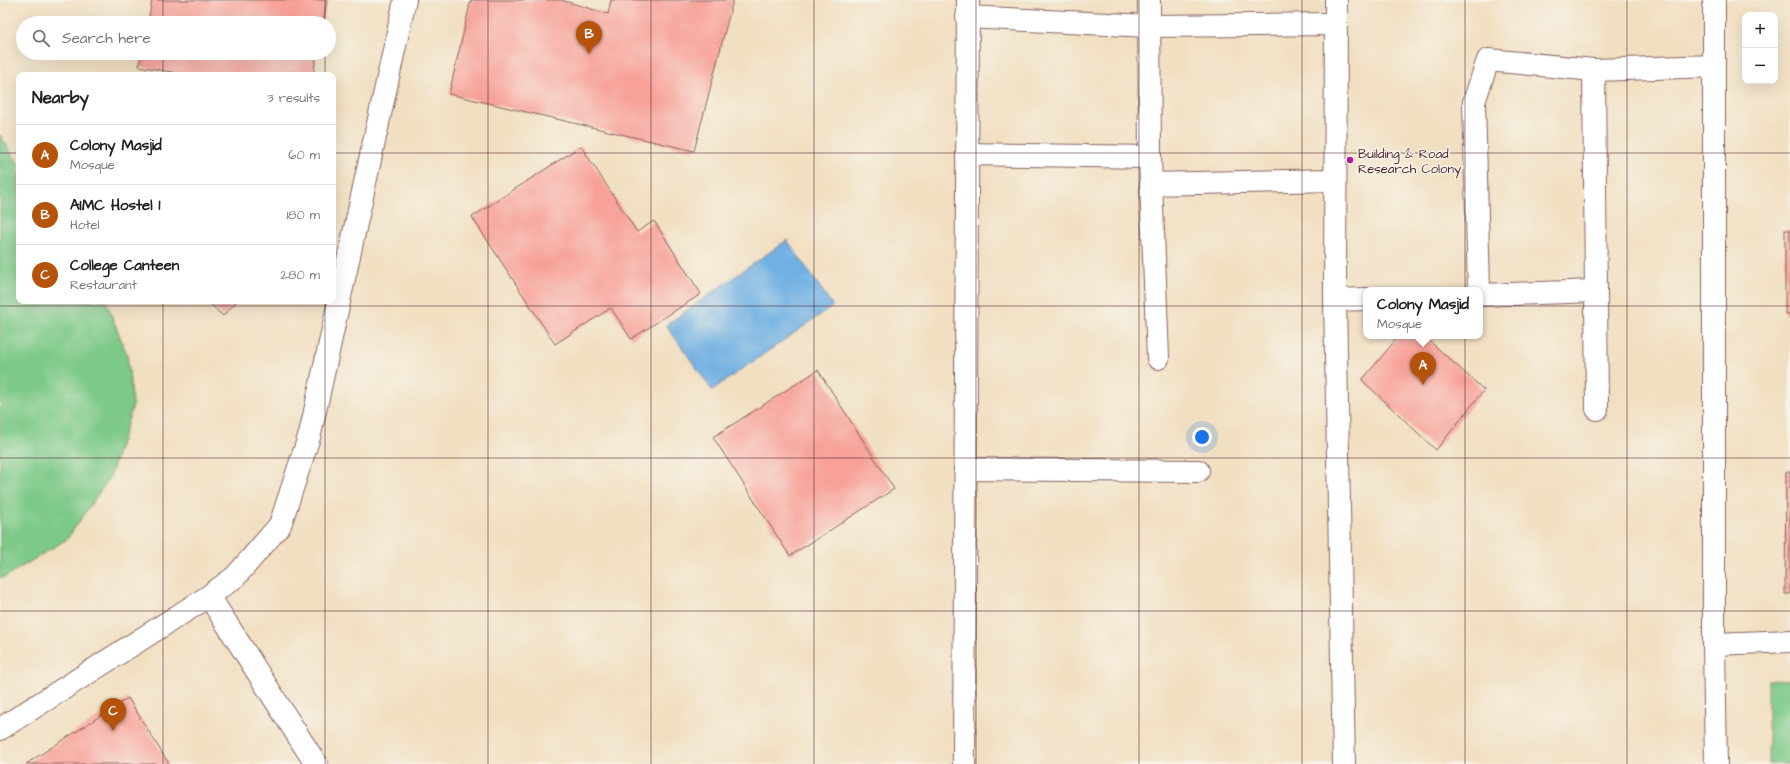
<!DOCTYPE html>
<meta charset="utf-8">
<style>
:root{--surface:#fff;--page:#f2f2f2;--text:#202124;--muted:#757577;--line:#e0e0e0;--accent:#b45309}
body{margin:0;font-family:"Architects Daughter",sans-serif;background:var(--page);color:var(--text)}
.controls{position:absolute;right:12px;top:12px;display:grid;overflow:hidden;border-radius:8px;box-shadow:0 4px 16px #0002}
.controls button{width:36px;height:36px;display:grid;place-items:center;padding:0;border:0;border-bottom:1px solid var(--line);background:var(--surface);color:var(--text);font:20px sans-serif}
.you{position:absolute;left:1202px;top:437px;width:14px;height:14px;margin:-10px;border:3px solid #fff;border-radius:50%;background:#1a73e8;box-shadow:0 0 0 6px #1a73e833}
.badge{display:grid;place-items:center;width:26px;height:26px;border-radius:50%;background:var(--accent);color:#fff;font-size:13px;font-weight:700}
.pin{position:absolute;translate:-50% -33px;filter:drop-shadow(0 1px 2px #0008)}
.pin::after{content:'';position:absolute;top:21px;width:14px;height:12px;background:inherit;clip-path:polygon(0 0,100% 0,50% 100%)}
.popup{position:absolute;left:1363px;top:287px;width:120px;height:52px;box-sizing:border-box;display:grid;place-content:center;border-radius:8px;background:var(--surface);filter:drop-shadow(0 1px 3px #0005);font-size:13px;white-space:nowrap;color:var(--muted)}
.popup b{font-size:15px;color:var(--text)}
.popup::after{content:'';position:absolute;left:50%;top:100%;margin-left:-8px;border:8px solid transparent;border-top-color:var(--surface)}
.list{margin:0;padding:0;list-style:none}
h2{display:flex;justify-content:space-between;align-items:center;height:52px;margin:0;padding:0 16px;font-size:17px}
h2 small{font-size:13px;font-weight:400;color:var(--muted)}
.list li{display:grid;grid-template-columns:26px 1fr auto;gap:12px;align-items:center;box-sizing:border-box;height:60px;padding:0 16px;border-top:1px solid var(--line)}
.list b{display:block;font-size:15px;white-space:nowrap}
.list p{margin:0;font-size:13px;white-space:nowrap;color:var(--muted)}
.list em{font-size:13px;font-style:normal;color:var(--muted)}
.icon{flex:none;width:22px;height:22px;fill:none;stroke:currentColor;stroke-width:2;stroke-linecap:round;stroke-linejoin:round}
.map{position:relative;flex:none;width:1790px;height:764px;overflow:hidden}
.search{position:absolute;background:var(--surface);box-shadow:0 4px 16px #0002;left:16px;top:16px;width:320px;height:44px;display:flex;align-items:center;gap:10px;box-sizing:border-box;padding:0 14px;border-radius:22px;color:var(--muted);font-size:15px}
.panel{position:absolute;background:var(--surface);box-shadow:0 4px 16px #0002;left:16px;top:72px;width:320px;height:232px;border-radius:8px}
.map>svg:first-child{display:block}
.green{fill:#7bc988;stroke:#62745a}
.water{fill:#70b0e3;stroke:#5d6887}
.building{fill:#f7a199}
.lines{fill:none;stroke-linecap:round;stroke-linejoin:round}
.minor-casing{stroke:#846260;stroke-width:24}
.minor{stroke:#fff;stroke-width:22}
.grid{fill:none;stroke:#4a1f2b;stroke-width:1;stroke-opacity:0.55}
.poi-dot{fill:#b5179e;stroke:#f7f3e8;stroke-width:1.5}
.labels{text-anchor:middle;stroke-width:3;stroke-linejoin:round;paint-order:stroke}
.poi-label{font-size:13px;fill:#4a1f2b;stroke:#f7f3e8;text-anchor:start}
</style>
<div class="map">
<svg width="1790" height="764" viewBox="0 0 1790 764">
<rect width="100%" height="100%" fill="#f7f3e8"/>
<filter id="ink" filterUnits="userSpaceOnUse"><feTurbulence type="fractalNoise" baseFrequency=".025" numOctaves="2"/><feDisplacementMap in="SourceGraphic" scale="8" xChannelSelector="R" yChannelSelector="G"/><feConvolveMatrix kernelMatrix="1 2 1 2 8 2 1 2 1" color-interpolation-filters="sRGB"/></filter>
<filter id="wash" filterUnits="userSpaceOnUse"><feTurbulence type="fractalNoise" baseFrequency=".012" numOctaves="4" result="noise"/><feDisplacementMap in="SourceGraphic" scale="16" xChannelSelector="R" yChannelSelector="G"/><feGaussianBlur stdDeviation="0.9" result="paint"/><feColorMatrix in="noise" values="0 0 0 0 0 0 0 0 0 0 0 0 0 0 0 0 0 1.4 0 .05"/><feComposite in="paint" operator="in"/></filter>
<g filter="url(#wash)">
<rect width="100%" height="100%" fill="#f1dfc1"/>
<!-- green -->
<g class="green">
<path d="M 0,135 L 19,165 L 19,301 L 106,301 L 127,355 L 133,405 L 110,477 L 67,539 L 5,577 L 0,578 Z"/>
<path d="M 1768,680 L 1790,681 L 1790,764 L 1768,764 Z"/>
</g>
<!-- water -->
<path class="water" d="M 787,240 L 833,306 L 712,390 L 666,325 Z"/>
<g id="blocks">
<!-- building -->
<g class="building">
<path d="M 152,0 L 327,0 L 323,23 L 148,23 Z"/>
<path d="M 471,0 L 561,0 L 608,14 L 611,0 L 733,0 L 694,151 L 449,94 Z"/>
<path d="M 142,53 L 317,53 L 313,75 L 187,75 L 139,66 Z"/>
<path d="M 581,146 L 637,232 L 654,221 L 701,294 L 631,339 L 611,308 L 555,344 L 472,217 Z"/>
<rect x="1785" y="230" width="5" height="84"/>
<path d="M 207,301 L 237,301 L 223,316 Z"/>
<path d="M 1399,336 L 1424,336 L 1484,390 L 1436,450 L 1362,380 Z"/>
<path d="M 818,370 L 894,489 L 790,556 L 713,437 Z"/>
<path d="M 1786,472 L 1790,472 L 1790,594 L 1785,594 Z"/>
<path d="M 128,698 L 169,764 L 26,764 Z"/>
</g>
</g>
</g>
<g filter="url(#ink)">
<use href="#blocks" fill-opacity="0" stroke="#846260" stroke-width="1"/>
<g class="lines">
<defs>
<g id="minor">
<path d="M 1149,0 L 1150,157 L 1158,358"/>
<path d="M 1336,0 L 1335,300 L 1344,764"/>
<path d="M 1714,0 L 1714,644 L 1716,764"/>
<path d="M 967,17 L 1149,26 L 1336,24"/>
<path d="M 967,154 L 1150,157"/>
<path d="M 1151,184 L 1335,180"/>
<path d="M 1479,290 L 1474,102 L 1488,60 L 1594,70"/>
<path d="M 1480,295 L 1596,291"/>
<path d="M 1335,300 L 1366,299"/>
<path d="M 1597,409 L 1594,70 L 1714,66"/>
<path d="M 965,469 L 1198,471"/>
<path d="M 209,596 L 316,764"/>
<path d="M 1714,644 L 1790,641"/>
<path d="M 0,729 L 209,596 L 235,577 L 280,525 L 310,434 L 405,0"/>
<path d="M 964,764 L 968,0"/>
</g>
</defs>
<!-- minor casing -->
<use href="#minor" class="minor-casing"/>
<!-- minor -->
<use href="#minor" class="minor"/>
</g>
</g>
<!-- grid -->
<path class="grid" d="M 163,0 L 163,23M 325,0 L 325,23M 488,0 L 488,764M 651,0 L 651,764M 814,0 L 814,764M 976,0 L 976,764M 1139,0 L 1139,764M 1302,0 L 1302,764M 1465,0 L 1465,764M 1627,0 L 1627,764M 163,53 L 163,75M 325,53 L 325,75M 0,153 L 19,153M 333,153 L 1790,153M 163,301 L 163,764M 325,301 L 325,764M 0,306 L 1790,306M 0,458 L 1790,458M 0,611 L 1790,611"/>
<!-- markers -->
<circle class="poi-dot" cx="1350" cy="160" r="4"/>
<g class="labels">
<!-- poi labels -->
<g class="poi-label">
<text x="1358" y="158">Building &amp; Road<tspan x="1358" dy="15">Research Colony</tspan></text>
</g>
</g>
</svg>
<div class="controls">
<button>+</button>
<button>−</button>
</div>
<div class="you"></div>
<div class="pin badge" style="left:1423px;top:385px">A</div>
<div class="popup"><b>Colony Masjid</b>Mosque</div>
<div class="pin badge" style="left:589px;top:54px">B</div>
<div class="pin badge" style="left:113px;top:731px">C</div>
<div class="search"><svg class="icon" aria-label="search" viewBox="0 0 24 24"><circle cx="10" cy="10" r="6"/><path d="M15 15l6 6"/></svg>Search here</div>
<section class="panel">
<h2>Nearby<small>3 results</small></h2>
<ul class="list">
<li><span class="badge">A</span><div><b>Colony Masjid</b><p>Mosque</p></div><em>60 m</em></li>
<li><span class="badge">B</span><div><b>AIMC Hostel 1</b><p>Hotel</p></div><em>180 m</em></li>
<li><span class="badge">C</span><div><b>College Canteen</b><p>Restaurant</p></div><em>280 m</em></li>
</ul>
</section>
</div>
